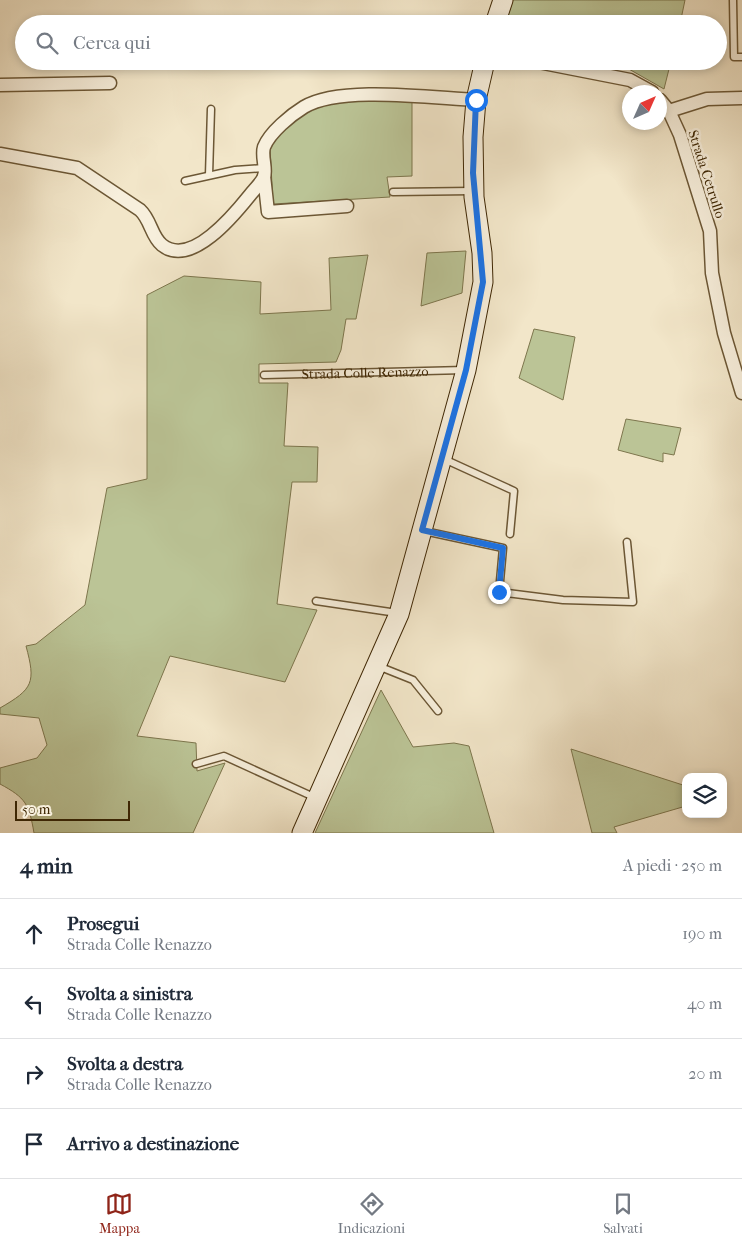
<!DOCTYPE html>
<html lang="it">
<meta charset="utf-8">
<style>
:root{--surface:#fff;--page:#f6f6f7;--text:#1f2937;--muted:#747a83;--line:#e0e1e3;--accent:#8f2418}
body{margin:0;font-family:"IM FELL French Canon",serif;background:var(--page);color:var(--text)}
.controls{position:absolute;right:15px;bottom:15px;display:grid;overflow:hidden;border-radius:10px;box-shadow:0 2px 8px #0003}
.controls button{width:45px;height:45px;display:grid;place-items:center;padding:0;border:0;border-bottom:1px solid var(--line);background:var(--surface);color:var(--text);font:25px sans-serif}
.compass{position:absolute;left:622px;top:85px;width:45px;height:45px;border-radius:50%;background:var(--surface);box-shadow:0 2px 8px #0003;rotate:45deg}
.scale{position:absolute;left:15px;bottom:12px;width:115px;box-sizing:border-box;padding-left:5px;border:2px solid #3f2704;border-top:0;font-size:14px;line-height:18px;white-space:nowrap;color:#3f2704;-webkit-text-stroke:4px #f7efdc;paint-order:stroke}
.stop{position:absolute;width:15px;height:15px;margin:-11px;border:4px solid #1a73e8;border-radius:50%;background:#fff}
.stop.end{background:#1a73e8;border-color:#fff;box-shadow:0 1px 5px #0008}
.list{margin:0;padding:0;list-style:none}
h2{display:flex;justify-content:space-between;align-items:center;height:65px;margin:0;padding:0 20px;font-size:21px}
h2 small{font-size:16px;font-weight:400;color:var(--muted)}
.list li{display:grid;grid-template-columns:32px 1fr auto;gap:15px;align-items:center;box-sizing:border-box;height:70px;padding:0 20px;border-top:1px solid var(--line)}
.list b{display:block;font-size:19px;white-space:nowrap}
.list p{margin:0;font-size:16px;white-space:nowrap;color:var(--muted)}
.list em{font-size:16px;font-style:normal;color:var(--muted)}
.icon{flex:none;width:28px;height:28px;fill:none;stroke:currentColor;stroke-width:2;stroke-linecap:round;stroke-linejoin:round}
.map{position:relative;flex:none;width:742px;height:833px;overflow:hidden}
.search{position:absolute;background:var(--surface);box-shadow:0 2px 8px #0003;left:15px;right:15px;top:15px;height:55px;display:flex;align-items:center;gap:12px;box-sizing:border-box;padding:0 18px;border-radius:28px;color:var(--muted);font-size:19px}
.sheet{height:345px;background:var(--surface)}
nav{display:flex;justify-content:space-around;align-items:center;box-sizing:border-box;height:70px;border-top:1px solid var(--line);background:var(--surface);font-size:14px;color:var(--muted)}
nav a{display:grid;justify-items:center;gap:2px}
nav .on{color:var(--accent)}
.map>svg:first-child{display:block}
.green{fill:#bbc496;stroke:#7d764d}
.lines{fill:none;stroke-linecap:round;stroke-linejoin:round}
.lane-casing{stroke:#6c5735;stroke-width:9}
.street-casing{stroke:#6c5735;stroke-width:15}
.secondary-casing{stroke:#3f2704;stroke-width:21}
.lane{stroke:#f7efdc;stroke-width:6}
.street{stroke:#f7efdc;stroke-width:12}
.secondary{stroke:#f7efdc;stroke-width:19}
.route{stroke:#1a73e8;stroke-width:6}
.labels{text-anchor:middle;stroke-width:5;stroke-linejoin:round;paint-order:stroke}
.street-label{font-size:14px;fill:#3f2704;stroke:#f7efdc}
</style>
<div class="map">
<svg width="742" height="833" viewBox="0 0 742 833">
<rect width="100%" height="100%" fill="#f2e6c9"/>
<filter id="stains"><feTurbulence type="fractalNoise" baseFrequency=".004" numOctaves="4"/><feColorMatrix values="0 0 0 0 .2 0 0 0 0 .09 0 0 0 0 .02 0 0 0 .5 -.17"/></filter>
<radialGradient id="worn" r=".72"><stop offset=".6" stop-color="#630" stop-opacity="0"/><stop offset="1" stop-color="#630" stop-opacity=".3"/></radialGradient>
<!-- green -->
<g class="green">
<path d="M 511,0 L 685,0 L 680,24 L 504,24 Z"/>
<path d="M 606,61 L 671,61 L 664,89 L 620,64 Z"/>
<path d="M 336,100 L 412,101 L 412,176 L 387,177 L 390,197 L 273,204 L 270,147 C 292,119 302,110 336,100 Z"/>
<path d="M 466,251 L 462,293 L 421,306 L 427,253 Z"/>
<path d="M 368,255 L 356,319 L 346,319 L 341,350 L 336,362 L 259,364 L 259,383 L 288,383 L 284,446 L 318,447 L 317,482 L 292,482 L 277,604 L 317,610 L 285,682 L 170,656 L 137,736 L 196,743 L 197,771 L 225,763 L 193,833 L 34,833 C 29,804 26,798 0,784 L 0,768 L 37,758 L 47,745 L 39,718 L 0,714 L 0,708 C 33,689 36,683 26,646 L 36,644 L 85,605 L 107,488 L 147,479 L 147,295 L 184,276 L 261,282 L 260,314 L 331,310 L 329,258 Z"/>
<path d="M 534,329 L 575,337 L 563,400 L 519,378 Z"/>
<path d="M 626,419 L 681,428 L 674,455 L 663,453 L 663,462 L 618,450 Z"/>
<path d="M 381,690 L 413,747 L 454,743 L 469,746 L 494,833 L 315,833 Z"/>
<path d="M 571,749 L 686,786 L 686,806 L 614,827 L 617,833 L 592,833 Z"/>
</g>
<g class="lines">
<defs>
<g id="lane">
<path d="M 733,0 L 734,57 L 742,57"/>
<path d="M 209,175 L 211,109"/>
<path d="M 185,181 L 235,170 L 264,168"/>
<path d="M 393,192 L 472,191"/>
<path id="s1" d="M 264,375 L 465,370"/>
<path d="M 444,459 L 514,491 L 510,534"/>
<path d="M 424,531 L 503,548 L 499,592 L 563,600 L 633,602 L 627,542"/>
<path d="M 316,601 L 397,613"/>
<path d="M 378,666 L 413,680 L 438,711"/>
<path d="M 196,764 L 224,756 L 316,798"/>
</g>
<g id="street">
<path d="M 533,61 L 630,80 L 652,92"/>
<path d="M 0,85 L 110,83"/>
<path d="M 660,100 L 669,111 L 680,135 L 710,231 L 712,273 L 724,333 L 742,393"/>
<path d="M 669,111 L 707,99 L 742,98"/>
<path d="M 0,154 L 77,168 L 140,210 C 151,220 151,236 162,245 C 191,268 234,215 250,195 C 254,190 261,183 264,177 C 267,169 261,156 264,147 C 270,132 291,115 304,107 C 340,85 433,98 476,100"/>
<path d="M 264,176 L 268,212 L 347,206"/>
</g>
<g id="secondary">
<path d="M 495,24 L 503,0"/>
<path d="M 302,833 L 399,614 L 466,370 L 483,282 L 482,253 L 474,197 L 473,137 L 476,100 L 485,61"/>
</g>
</defs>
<!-- lane casing -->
<use href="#lane" class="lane-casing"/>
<!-- street casing -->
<use href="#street" class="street-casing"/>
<!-- secondary casing -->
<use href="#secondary" class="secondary-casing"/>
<!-- lane -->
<use href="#lane" class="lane"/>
<!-- street -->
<use href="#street" class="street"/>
<!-- secondary -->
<use href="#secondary" class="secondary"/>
</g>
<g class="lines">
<!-- route -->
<path class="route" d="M 476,100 L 473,173 L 483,282 L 466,370 L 422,530 L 503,548 L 499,592"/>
</g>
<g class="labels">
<!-- street labels -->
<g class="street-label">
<text transform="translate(707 174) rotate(72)" y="5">Strada Cetrullo</text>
<text dy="5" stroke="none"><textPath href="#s1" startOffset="101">Strada Colle Renazzo</textPath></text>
</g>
</g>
<rect width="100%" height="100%" filter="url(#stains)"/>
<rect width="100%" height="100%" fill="url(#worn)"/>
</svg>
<div class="controls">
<button><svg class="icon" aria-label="layers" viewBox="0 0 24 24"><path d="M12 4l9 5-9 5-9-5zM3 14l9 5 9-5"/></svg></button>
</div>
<svg class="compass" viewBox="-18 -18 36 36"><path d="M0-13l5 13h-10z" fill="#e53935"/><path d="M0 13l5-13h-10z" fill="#747a83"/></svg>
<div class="scale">50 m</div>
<div class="stop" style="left:476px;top:100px"></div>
<div class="stop end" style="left:499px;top:592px"></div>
<div class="search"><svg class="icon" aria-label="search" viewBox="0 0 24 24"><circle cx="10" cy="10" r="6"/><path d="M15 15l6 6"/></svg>Cerca qui</div>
</div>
<section class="sheet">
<h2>4 min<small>A piedi · 250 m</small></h2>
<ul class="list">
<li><svg class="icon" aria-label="ahead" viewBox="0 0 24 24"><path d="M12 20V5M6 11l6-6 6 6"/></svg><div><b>Prosegui</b><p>Strada Colle Renazzo</p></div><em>190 m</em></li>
<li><svg class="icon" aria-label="left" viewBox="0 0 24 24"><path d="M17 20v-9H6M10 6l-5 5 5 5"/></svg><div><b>Svolta a sinistra</b><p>Strada Colle Renazzo</p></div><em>40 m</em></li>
<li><svg class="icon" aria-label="right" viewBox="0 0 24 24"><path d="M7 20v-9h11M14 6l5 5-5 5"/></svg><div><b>Svolta a destra</b><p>Strada Colle Renazzo</p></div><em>20 m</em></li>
<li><svg class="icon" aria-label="arrive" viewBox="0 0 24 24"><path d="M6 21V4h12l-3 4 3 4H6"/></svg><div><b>Arrivo a destinazione</b></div></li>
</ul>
</section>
<nav>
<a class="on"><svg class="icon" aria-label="map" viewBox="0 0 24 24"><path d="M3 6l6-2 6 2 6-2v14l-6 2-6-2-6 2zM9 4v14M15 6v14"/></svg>Mappa</a>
<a><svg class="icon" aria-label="directions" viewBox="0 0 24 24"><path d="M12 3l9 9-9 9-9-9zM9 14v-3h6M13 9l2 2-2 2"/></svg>Indicazioni</a>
<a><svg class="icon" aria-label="saved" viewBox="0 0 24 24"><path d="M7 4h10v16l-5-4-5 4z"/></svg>Salvati</a>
</nav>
